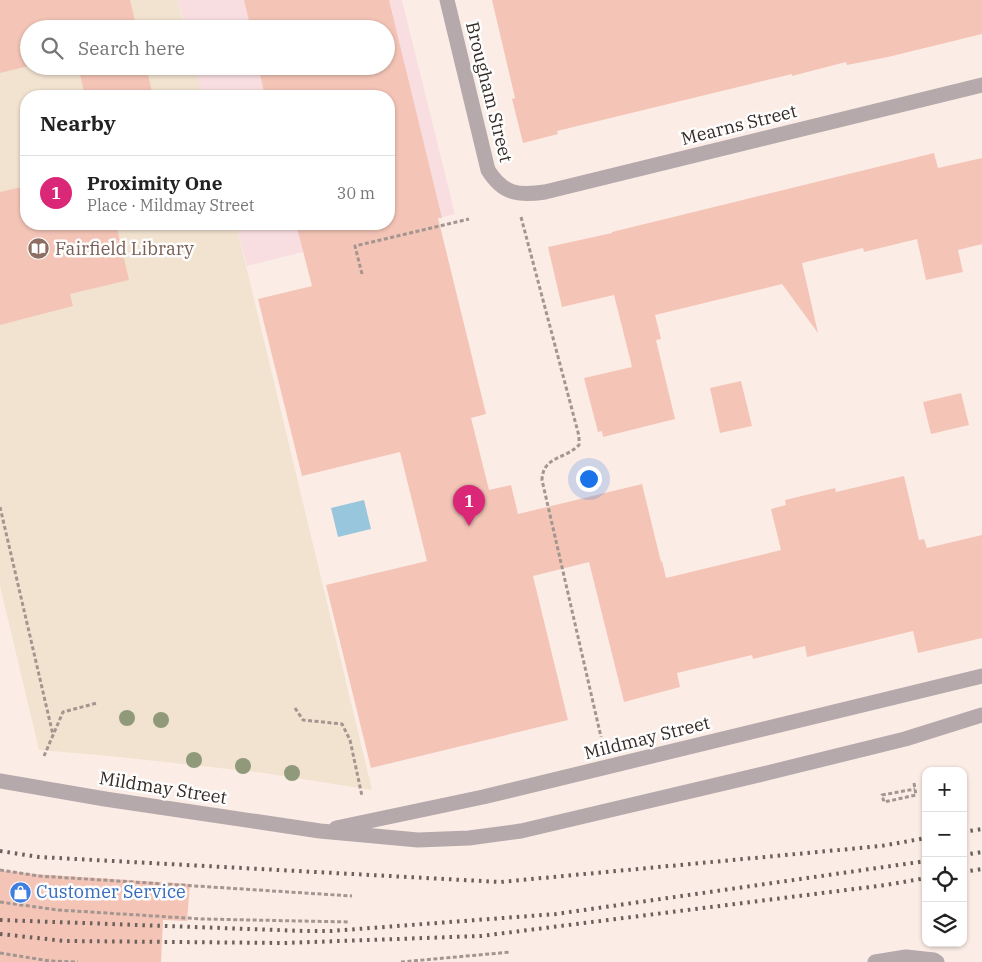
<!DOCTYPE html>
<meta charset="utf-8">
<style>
:root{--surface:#fff;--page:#f6f6f6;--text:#222;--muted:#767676;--line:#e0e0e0;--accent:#db2777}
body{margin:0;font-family:"IBM Plex Serif",serif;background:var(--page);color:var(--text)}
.controls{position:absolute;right:15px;bottom:15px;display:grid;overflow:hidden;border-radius:10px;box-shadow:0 1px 4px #0004}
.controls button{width:45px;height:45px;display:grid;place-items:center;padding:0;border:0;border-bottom:1px solid var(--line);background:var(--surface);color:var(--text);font:25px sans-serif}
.you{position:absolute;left:588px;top:478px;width:18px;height:18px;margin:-12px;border:4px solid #fff;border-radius:50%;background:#1a73e8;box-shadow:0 0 0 8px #1a73e833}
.badge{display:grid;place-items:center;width:32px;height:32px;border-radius:50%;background:var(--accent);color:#fff;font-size:16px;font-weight:700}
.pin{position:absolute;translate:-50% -41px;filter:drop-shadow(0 1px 2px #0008)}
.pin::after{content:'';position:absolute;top:26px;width:18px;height:15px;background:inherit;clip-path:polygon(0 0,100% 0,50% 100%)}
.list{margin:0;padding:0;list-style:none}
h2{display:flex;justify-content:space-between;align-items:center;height:65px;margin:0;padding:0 20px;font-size:21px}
h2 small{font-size:16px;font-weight:400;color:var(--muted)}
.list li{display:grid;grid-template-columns:32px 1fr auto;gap:15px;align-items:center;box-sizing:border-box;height:75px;padding:0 20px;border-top:1px solid var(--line)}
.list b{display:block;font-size:19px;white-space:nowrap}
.list p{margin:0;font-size:16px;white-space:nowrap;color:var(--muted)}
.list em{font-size:16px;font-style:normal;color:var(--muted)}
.icon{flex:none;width:28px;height:28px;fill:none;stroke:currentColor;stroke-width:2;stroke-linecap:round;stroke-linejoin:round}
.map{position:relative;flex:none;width:982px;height:962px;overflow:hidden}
.search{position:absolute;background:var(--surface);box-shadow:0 1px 4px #0004;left:20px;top:20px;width:375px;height:55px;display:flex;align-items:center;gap:12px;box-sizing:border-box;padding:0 18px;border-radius:28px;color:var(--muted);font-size:19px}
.panel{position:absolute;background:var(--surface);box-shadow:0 1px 4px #0004;left:20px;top:90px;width:375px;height:140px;border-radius:20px}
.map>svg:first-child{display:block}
.commercial{fill:#f2e3d0}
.industrial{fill:#f9dee1}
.water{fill:#98c6dc}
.building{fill:#f4c5b7}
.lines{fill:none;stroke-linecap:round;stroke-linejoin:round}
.path{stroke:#a39691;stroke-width:3;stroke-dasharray:4 2.5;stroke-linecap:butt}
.street{stroke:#b5a9ab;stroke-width:15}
.rail{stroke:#6b605b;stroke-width:4;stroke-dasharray:2.5 5;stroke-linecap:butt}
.tree{fill:#909a7a}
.labels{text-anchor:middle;stroke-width:5;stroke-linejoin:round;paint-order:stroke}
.street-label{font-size:18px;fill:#342a26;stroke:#fdfdfd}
.education-label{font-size:18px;fill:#785e54;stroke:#fdfdfd;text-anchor:start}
.shop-label{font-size:18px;fill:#366cbe;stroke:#fdfdfd;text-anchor:start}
</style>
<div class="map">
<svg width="982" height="962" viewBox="0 0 982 962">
<rect width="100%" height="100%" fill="#fcece6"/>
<!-- commercial -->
<path class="commercial" d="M 0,0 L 178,0 L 185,29 L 29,29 L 29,66 L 195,66 L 203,96 L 26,96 L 26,224 L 236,224 L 372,790 L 264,773 L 110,756 L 39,750 L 0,586 Z"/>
<!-- industrial -->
<path class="industrial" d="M 178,0 L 402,0 L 455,214 L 247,266 L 236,224 L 389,224 L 389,96 L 203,96 L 195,66 L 386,66 L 386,29 L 186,29 Z"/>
<!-- water -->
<path class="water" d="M 364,500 L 371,529 L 338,537 L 331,508 Z"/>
<!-- building -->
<g class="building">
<path d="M 0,0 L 130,0 L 137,29 L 29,29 L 29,66 L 0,73 Z"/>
<path d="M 244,0 L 389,0 L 442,218 L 438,218 L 486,414 L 471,418 L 489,490 L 511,485 L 518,514 L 642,484 L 661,562 L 662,561 L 666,578 L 781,550 L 771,509 L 786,505 L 785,500 L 835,488 L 836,492 L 904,476 L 919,540 L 924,539 L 927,548 L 982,535 L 982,638 L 918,653 L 913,631 L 807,657 L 805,646 L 753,659 L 752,655 L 677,673 L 680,687 L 624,702 L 589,562 L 533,576 L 568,720 L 371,768 L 326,585 L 427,561 L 400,452 L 302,476 L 258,299 L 312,286 L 296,224 L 389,224 L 389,96 L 265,96 L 258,66 L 386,66 L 386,29 L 251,29 Z"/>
<path d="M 492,0 L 982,0 L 982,34 L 888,57 L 847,65 L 846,62 L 792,76 L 792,74 L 557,131 L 558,134 L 523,143 L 512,99 L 515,98 Z"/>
<path d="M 78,66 L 146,66 L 152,92 L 133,96 L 85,96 Z"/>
<path d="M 934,153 L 938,168 L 982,158 L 982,244 L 958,250 L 963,272 L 926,280 L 917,239 L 864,252 L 863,248 L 802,263 L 818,333 L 782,284 L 655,315 L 661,339 L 656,340 L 675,419 L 603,437 L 602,431 L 598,432 L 584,378 L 632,367 L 614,295 L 562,307 L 548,247 L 612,233 L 612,232 Z"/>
<path d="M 26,186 L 26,224 L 116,224 L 129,280 L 70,294 L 73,306 L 0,325 L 0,192 Z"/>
<path d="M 741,381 L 752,426 L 720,433 L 710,388 Z"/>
<path d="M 961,393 L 969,425 L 931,434 L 923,402 Z"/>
<path d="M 0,870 L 34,874 L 190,884 L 187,921 L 163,920 L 161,962 L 0,962 Z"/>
</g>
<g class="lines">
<!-- path -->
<g class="path">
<path d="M 521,217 L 579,436 L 579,445 C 564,460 543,456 542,480 L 601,737"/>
<path d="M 362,274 L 355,246 L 469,219"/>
<path d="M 0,507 L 53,735"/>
<path d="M 295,708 L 303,720 L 342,724 L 350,740 L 362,796"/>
<path d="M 44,756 L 63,712 L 97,703"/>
<path d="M 914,783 L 916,795 L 884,802 L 882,795 L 915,789"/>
<path d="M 0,870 L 39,876 L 352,896"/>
<path d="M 0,902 L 58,910 L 202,919 L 350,922"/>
<path d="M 0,953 L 50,961 L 78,962"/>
<path d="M 401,962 L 511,952"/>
</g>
<!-- street -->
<g class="street">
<path d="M 447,0 L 488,170 C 503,194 518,196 545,192 L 982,85"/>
<path d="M 0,781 L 105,799 L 320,831 L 418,840 L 469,838 L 521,831 L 767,773 L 905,739 L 982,715"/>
<path d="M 336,828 L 483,797 L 982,676"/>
<path d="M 875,962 L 906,957 L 934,960 L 937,962"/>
</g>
<!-- rail -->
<g class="rail">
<path d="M 963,832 L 982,829"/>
<path d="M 0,851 L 39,857 L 500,882 L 881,846 L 926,838"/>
<path d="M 963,855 L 982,852"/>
<path d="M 963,872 L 982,869"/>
<path d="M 0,920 L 304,931 L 331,931 L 556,914 L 926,861"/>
<path d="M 0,934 L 65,941 L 284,943 L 481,936 L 886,885 L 926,878"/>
</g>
</g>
<!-- trees -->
<g class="tree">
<circle cx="127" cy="718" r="8"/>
<circle cx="161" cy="720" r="8"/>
<circle cx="194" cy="760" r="8"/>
<circle cx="243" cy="766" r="8"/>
<circle cx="292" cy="773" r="8"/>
</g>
<!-- icons -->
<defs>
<symbol id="library-disc" viewBox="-11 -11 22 22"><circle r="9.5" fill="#8d6e63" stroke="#fdfdfd"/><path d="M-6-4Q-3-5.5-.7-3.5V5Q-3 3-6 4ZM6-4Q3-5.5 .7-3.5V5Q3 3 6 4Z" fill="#fff"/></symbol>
<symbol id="shop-disc" viewBox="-11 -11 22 22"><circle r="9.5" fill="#3f7fe0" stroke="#fdfdfd"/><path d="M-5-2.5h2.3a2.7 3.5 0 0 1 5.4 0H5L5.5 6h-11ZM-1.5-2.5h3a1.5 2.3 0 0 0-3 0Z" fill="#fff"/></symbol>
</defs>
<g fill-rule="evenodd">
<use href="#library-disc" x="26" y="236" width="25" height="25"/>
<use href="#shop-disc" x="8" y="880" width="25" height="25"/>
</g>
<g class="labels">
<!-- street labels -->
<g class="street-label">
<text transform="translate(489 92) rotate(76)" y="6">Brougham Street</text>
<text transform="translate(739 125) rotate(-14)" y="6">Mearns Street</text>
<text transform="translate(647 738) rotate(-14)" y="6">Mildmay Street</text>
<text transform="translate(163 788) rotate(9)" y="6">Mildmay Street</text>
</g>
<!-- education labels -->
<g class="education-label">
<text x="55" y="255">Fairfield Library</text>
</g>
<!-- shop labels -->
<g class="shop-label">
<text x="36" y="898">Customer Service</text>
</g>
</g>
</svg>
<div class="controls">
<button>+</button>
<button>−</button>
<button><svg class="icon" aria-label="locate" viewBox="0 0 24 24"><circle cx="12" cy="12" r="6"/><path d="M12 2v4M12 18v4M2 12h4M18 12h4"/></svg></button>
<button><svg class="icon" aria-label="layers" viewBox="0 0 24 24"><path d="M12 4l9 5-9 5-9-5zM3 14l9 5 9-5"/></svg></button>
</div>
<div class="you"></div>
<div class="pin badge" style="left:469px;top:526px">1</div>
<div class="search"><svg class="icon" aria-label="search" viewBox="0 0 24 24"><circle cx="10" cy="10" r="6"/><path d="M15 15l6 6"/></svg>Search here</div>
<section class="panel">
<h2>Nearby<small></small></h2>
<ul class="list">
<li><span class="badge">1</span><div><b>Proximity One</b><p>Place · Mildmay Street</p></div><em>30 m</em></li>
</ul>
</section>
</div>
